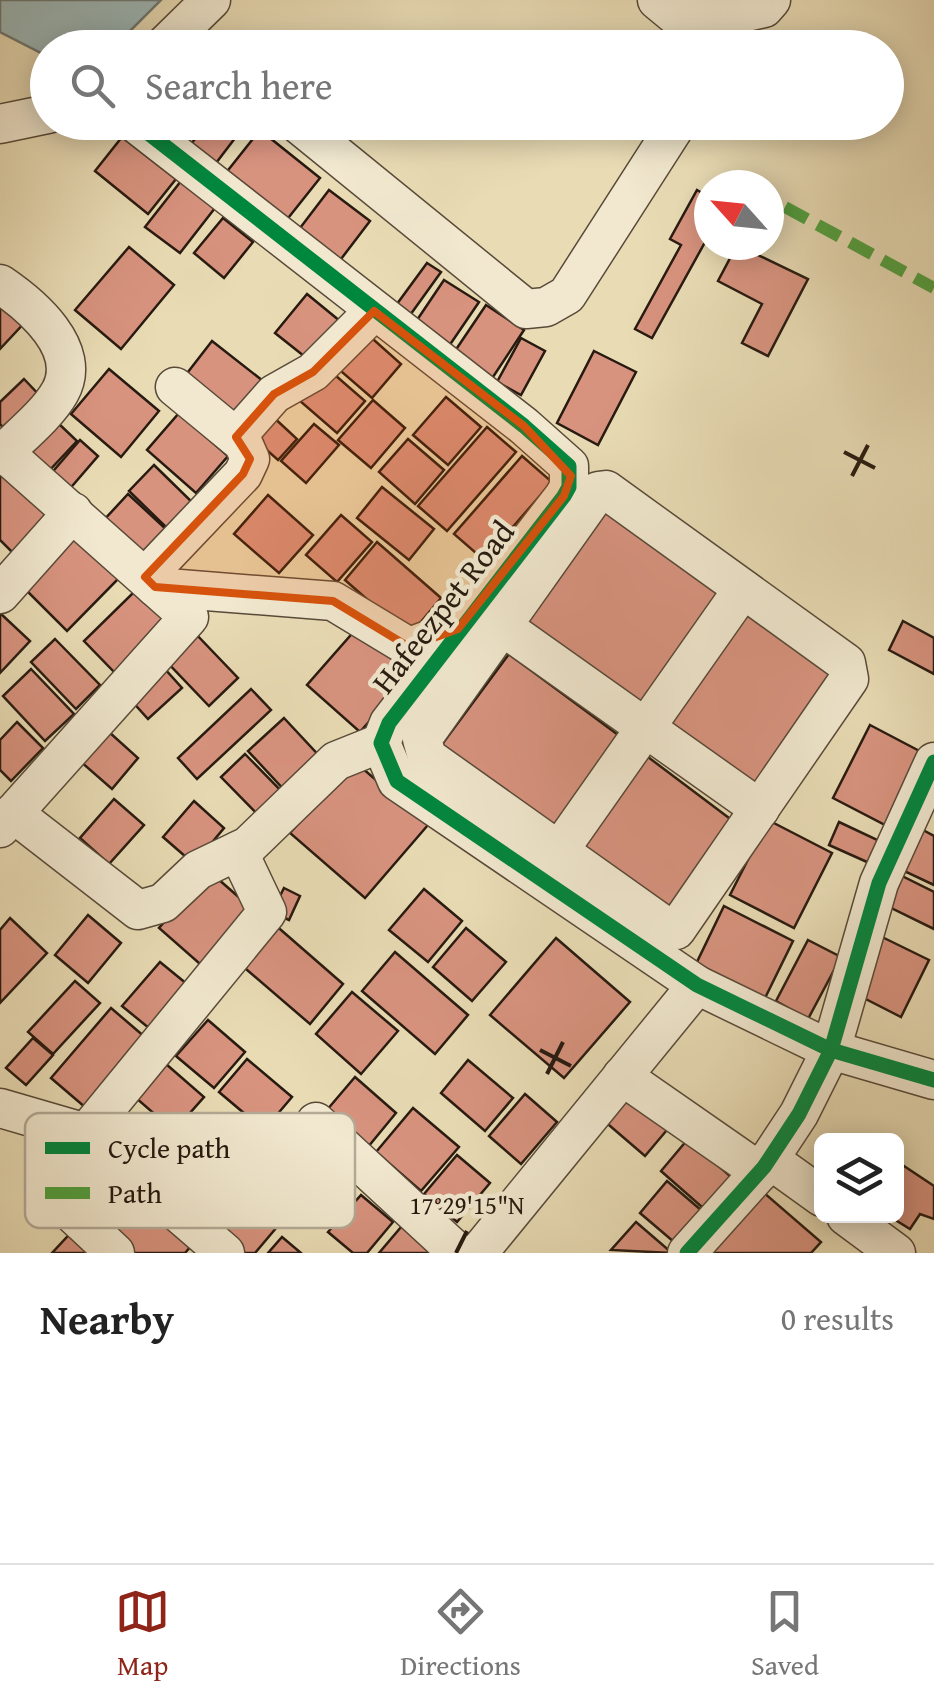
<!DOCTYPE html>
<meta charset="utf-8">
<style>
:root{--surface:#fff;--page:#f2f2f2;--text:#222;--muted:#767676;--line:#e0e0e0;--accent:#8f2418}
body{margin:0;font-family:"Gentium Book Plus",serif;background:var(--page);color:var(--text)}
.controls{position:absolute;right:30px;bottom:30px;display:grid;overflow:hidden;border-radius:15px;box-shadow:0 5px 25px #0003}
.controls button{width:90px;height:90px;display:grid;place-items:center;padding:0;border:0;border-bottom:2px solid var(--line);background:var(--surface);color:var(--text);font:50px sans-serif}
.compass{position:absolute;left:694px;top:170px;width:90px;height:90px;border-radius:50%;background:var(--surface);box-shadow:0 5px 25px #0003;rotate:297deg}
.list{margin:0;padding:0;list-style:none}
h2{display:flex;justify-content:space-between;align-items:center;height:130px;margin:0;padding:0 40px;font-size:42px}
h2 small{font-size:32px;font-weight:400;color:var(--muted)}
.icon{flex:none;width:55px;height:55px;fill:none;stroke:currentColor;stroke-width:2;stroke-linecap:round;stroke-linejoin:round}
.map{position:relative;flex:none;width:934px;height:1253px;overflow:hidden}
.search{position:absolute;background:var(--surface);box-shadow:0 5px 25px #0003;left:30px;right:30px;top:30px;height:110px;display:flex;align-items:center;gap:25px;box-sizing:border-box;padding:0 35px;border-radius:55px;color:var(--muted);font-size:38px}
.sheet{height:310px;background:var(--surface)}
nav{display:flex;justify-content:space-around;align-items:center;box-sizing:border-box;height:140px;border-top:2px solid var(--line);background:var(--surface);font-size:28px;color:var(--muted)}
nav a{display:grid;justify-items:center;gap:5px}
nav .on{color:var(--accent)}
.map>svg:first-child{display:block}
.water{fill:#9db9b9;stroke:#6e7975;stroke-width:2.5}
.building{fill:#d8937f;stroke:#271a10;stroke-width:2.5}
.lines{fill:none;stroke-linecap:round;stroke-linejoin:round}
.minor-casing{stroke:#584a39;stroke-width:41}
.minor{stroke:#f1e8cf;stroke-width:38}
.quiet{stroke:#51a13f;stroke-width:12;stroke-dasharray:25 12;stroke-linecap:butt}
.cycleway-casing{stroke:#f1e8cf;stroke-width:21}
.cycleway{stroke:#00873e;stroke-width:15}
.marked{fill:#d5530c;fill-opacity:0.2;stroke:#d5530c;stroke-width:8;stroke-linejoin:round}
.ticks{fill:none;stroke:#271a10;stroke-width:4}
.labels{text-anchor:middle;stroke-width:9;stroke-linejoin:round;paint-order:stroke}
.street-label{font-size:32px;fill:#271a10;stroke:#f1e8cf}
.key{fill:#f1e8cf;stroke:#b4aa96;stroke-width:2.5}
.key-label{font-size:28px;fill:#271a10}
.ticks-label{font-size:25px;text-anchor:middle;fill:#271a10;stroke:#f1e8cf;stroke-width:9;stroke-linejoin:round;paint-order:stroke}
</style>
<div class="map">
<svg width="934" height="1253" viewBox="0 0 934 1253">
<rect width="100%" height="100%" fill="#e9dcb5"/>
<filter id="stains"><feTurbulence type="fractalNoise" baseFrequency=".002" numOctaves="4"/><feColorMatrix values="0 0 0 0 .2 0 0 0 0 .09 0 0 0 0 .02 0 0 0 .5 -.17"/></filter>
<radialGradient id="worn" r=".72"><stop offset=".6" stop-color="#630" stop-opacity="0"/><stop offset="1" stop-color="#630" stop-opacity=".3"/></radialGradient>
<!-- water -->
<path class="water" d="M 0,0 L 161,0 L 114,47 L 48,48 L 47,56 L 0,32 Z"/>
<!-- building -->
<g class="building">
<path d="M 208,122 L 245,125 L 213,167 L 188,148 Z"/>
<path d="M 260,130 L 320,178 L 285,222 L 225,174 Z"/>
<path d="M 122,137 L 176,179 L 148,214 L 95,171 Z"/>
<path d="M 181,181 L 215,208 L 180,253 L 145,227 Z"/>
<path d="M 329,190 L 370,221 L 338,263 L 297,232 Z"/>
<path d="M 697,190 L 709,197 L 709,235 L 652,338 L 635,329 L 681,245 L 670,239 Z"/>
<path d="M 223,218 L 253,242 L 224,278 L 194,253 Z"/>
<path d="M 737,245 L 808,279 L 768,356 L 742,343 L 762,304 L 718,281 Z"/>
<path d="M 129,247 L 174,285 L 121,349 L 75,310 Z"/>
<path d="M 427,263 L 441,272 L 408,318 L 394,308 Z"/>
<path d="M 444,280 L 479,302 L 447,349 L 413,326 Z"/>
<path d="M 0,294 L 27,320 L 0,349 Z"/>
<path d="M 307,294 L 346,326 L 314,364 L 275,333 Z"/>
<path d="M 486,305 L 524,330 L 491,380 L 453,354 Z"/>
<path d="M 365,332 L 401,364 L 372,398 L 335,366 Z"/>
<path d="M 521,338 L 545,351 L 521,395 L 497,382 Z"/>
<path d="M 212,341 L 272,388 L 241,428 L 181,381 Z"/>
<path d="M 594,351 L 636,372 L 598,445 L 557,423 Z"/>
<path d="M 109,369 L 159,411 L 121,457 L 71,414 Z"/>
<path d="M 328,369 L 365,401 L 337,433 L 300,401 Z"/>
<path d="M 24,379 L 42,398 L 7,432 L 0,424 L 0,402 Z"/>
<path d="M 446,397 L 481,427 L 448,465 L 413,435 Z"/>
<path d="M 373,400 L 405,428 L 371,468 L 338,440 Z"/>
<path d="M 179,413 L 228,456 L 196,493 L 147,450 Z"/>
<path d="M 270,414 L 297,439 L 278,460 L 250,435 Z"/>
<path d="M 58,423 L 77,441 L 46,474 L 27,456 Z"/>
<path d="M 314,424 L 339,445 L 306,483 L 281,461 Z"/>
<path d="M 487,427 L 516,452 L 447,531 L 418,506 Z"/>
<path d="M 408,439 L 444,470 L 415,504 L 379,472 Z"/>
<path d="M 80,440 L 98,456 L 67,492 L 49,476 Z"/>
<path d="M 522,456 L 552,482 L 484,560 L 454,534 Z"/>
<path d="M 154,465 L 195,505 L 170,531 L 129,491 Z"/>
<path d="M 0,468 L 59,521 L 20,560 L 0,540 Z"/>
<path d="M 382,487 L 434,529 L 409,560 L 357,518 Z"/>
<path d="M 128,494 L 168,531 L 144,558 L 103,521 Z"/>
<path d="M 268,495 L 313,535 L 279,573 L 234,534 Z"/>
<path d="M 602,499 L 732,590 L 645,716 L 515,625 Z"/>
<path d="M 341,515 L 372,542 L 337,582 L 306,555 Z"/>
<path d="M 79,532 L 122,575 L 67,631 L 24,588 Z"/>
<path d="M 377,542 L 441,598 L 409,636 L 345,580 Z"/>
<path d="M 136,590 L 169,625 L 118,676 L 84,641 Z"/>
<path d="M 744,604 L 842,672 L 761,790 L 663,722 Z"/>
<path d="M 0,613 L 30,641 L 0,673 Z"/>
<path d="M 903,621 L 934,638 L 934,674 L 889,650 Z"/>
<path d="M 357,628 L 410,674 L 360,732 L 307,685 Z"/>
<path d="M 194,632 L 238,678 L 209,706 L 165,660 Z"/>
<path d="M 55,639 L 100,685 L 76,709 L 31,662 Z"/>
<path d="M 509,654 L 633,746 L 565,839 L 440,747 Z"/>
<path d="M 164,668 L 182,688 L 148,719 L 130,699 Z"/>
<path d="M 31,669 L 74,714 L 45,741 L 3,696 Z"/>
<path d="M 251,689 L 271,710 L 197,779 L 178,758 Z"/>
<path d="M 284,718 L 324,761 L 288,794 L 248,751 Z"/>
<path d="M 17,722 L 43,748 L 11,781 L 0,770 L 0,740 Z"/>
<path d="M 99,723 L 138,758 L 112,789 L 72,754 Z"/>
<path d="M 870,725 L 927,755 L 889,827 L 833,798 Z"/>
<path d="M 640,751 L 741,827 L 672,920 L 570,845 Z"/>
<path d="M 245,754 L 289,799 L 265,822 L 221,777 Z"/>
<path d="M 354,761 L 428,825 L 365,898 L 290,833 Z"/>
<path d="M 114,799 L 144,825 L 109,864 L 80,838 Z"/>
<path d="M 194,801 L 224,828 L 194,864 L 163,837 Z"/>
<path d="M 768,820 L 832,853 L 794,928 L 730,895 Z"/>
<path d="M 839,822 L 886,844 L 876,866 L 829,845 Z"/>
<path d="M 923,830 L 934,836 L 934,885 L 904,871 Z"/>
<path d="M 209,871 L 258,914 L 208,971 L 159,928 Z"/>
<path d="M 894,872 L 934,892 L 934,929 L 879,902 Z"/>
<path d="M 284,888 L 300,896 L 289,920 L 272,912 Z"/>
<path d="M 424,889 L 462,921 L 428,962 L 389,930 Z"/>
<path d="M 724,906 L 793,941 L 765,998 L 696,964 Z"/>
<path d="M 88,915 L 121,943 L 88,983 L 55,955 Z"/>
<path d="M 10,918 L 47,953 L 0,1003 L 0,930 Z"/>
<path d="M 273,923 L 343,984 L 310,1024 L 239,963 Z"/>
<path d="M 466,928 L 506,962 L 472,1001 L 433,967 Z"/>
<path d="M 880,936 L 929,960 L 901,1017 L 852,992 Z"/>
<path d="M 556,938 L 630,1002 L 564,1078 L 490,1015 Z"/>
<path d="M 808,940 L 841,957 L 808,1019 L 776,1001 Z"/>
<path d="M 395,952 L 468,1015 L 435,1054 L 362,991 Z"/>
<path d="M 160,962 L 193,989 L 155,1033 L 122,1006 Z"/>
<path d="M 75,981 L 100,1003 L 53,1054 L 28,1032 Z"/>
<path d="M 352,992 L 398,1031 L 361,1074 L 316,1034 Z"/>
<path d="M 111,1008 L 146,1038 L 86,1108 L 51,1078 Z"/>
<path d="M 208,1020 L 245,1052 L 214,1088 L 176,1056 Z"/>
<path d="M 33,1038 L 53,1055 L 26,1085 L 6,1068 Z"/>
<path d="M 247,1059 L 292,1097 L 264,1130 L 219,1092 Z"/>
<path d="M 468,1060 L 513,1098 L 485,1131 L 441,1093 Z"/>
<path d="M 166,1064 L 204,1097 L 174,1131 L 136,1098 Z"/>
<path d="M 355,1077 L 396,1113 L 368,1147 L 326,1111 Z"/>
<path d="M 629,1087 L 672,1124 L 645,1156 L 602,1119 Z"/>
<path d="M 525,1094 L 557,1122 L 521,1164 L 489,1136 Z"/>
<path d="M 413,1108 L 459,1147 L 421,1191 L 376,1152 Z"/>
<path d="M 688,1139 L 738,1183 L 711,1215 L 661,1171 Z"/>
<path d="M 457,1155 L 490,1183 L 457,1222 L 424,1194 Z"/>
<path d="M 904,1166 L 934,1186 L 934,1219 L 920,1214 L 910,1229 L 889,1216 L 896,1216 L 896,1177 Z"/>
<path d="M 114,1167 L 197,1239 L 185,1253 L 129,1253 L 79,1209 Z"/>
<path d="M 212,1174 L 242,1200 L 215,1232 L 185,1206 Z"/>
<path d="M 667,1181 L 708,1216 L 681,1248 L 640,1213 Z"/>
<path d="M 756,1186 L 821,1242 L 811,1253 L 699,1253 Z"/>
<path d="M 361,1195 L 393,1222 L 367,1253 L 353,1253 L 328,1232 Z"/>
<path d="M 246,1202 L 277,1227 L 255,1253 L 241,1253 L 219,1234 Z"/>
<path d="M 407,1220 L 442,1253 L 379,1253 Z"/>
<path d="M 636,1222 L 672,1253 L 611,1250 Z"/>
<path d="M 78,1225 L 94,1253 L 52,1253 Z"/>
<path d="M 282,1237 L 301,1253 L 268,1253 Z"/>
</g>
<g class="lines">
<defs>
<g id="minor">
<path d="M 657,0 L 715,48"/>
<path d="M 702,0 L 724,17 L 764,8 L 771,0"/>
<path d="M 162,48 L 211,0"/>
<path d="M 134,122 L 524,426 L 569,466 L 569,487 L 564,496 L 389,723 L 381,743 L 397,781 L 697,985 L 831,1050 L 934,1080"/>
<path d="M 296,122 L 526,309 L 546,307 L 567,295 L 678,122"/>
<path d="M 0,124 L 48,114"/>
<path d="M 0,284 C 31,305 84,349 60,392 C 47,415 19,437 0,456"/>
<path d="M 236,437 L 274,394 L 313,372 L 374,311"/>
<path d="M 0,449 L 189,617 L 0,828"/>
<path d="M 606,490 L 846,663 L 849,679 L 676,930 L 669,929 L 427,757 L 422,739 L 598,491 Z"/>
<path d="M 145,577 L 243,474 L 250,459 L 243,443 L 175,387"/>
<path d="M 155,587 L 333,601 L 409,647 L 458,629"/>
<path d="M 0,594 L 73,512"/>
<path d="M 502,626 L 760,809"/>
<path d="M 13,813 L 138,910 L 163,903 L 198,870 L 248,846 L 336,761 L 381,743"/>
<path d="M 544,872 L 743,589"/>
<path d="M 622,1076 L 760,1172"/>
<path d="M 0,1108 L 86,1133 L 225,1253"/>
<path d="M 316,1122 L 458,1253"/>
<path d="M 86,1133 L 267,912 L 238,851"/>
<path d="M 769,1159 L 822,1197"/>
<path d="M 55,1197 L 115,1253"/>
<path d="M 846,1216 L 896,1253"/>
<path d="M 478,1253 L 697,985"/>
<path d="M 687,1253 L 764,1167 L 799,1114 L 831,1050 L 879,883 L 934,762"/>
</g>
</defs>
<!-- minor casing -->
<use href="#minor" class="minor-casing"/>
<!-- minor -->
<use href="#minor" class="minor"/>
<!-- quiet -->
<path class="quiet" d="M 785,207 L 934,288"/>
<defs>
<g id="cycleway">
<path d="M 134,122 L 524,426 L 569,466 L 569,487 L 564,496 L 389,723 L 381,743 L 397,781 L 697,985 L 831,1050 L 934,1080"/>
<path d="M 687,1253 L 764,1167 L 799,1114 L 831,1050 L 879,883 L 934,762"/>
</g>
</defs>
<!-- cycleway casing -->
<use href="#cycleway" class="cycleway-casing"/>
<!-- cycleway -->
<use href="#cycleway" class="cycleway"/>
</g>
<!-- marked area -->
<path class="marked" d="M 374,311 L 524,426 L 571,476 L 564,496 L 458,629 L 409,647 L 333,601 L 155,587 L 145,577 L 243,474 L 250,459 L 236,437 L 274,394 L 313,372 Z"/>
<!-- ticks -->
<path class="ticks" d="M 844,452 L 875,468M 852,476 L 868,445M 540,1050 L 571,1066M 547,1074 L 563,1042M 456,1253 L 467,1231"/>
<g class="labels">
<!-- street labels -->
<g class="street-label">
<text transform="translate(443 607) rotate(-52)" y="11">Hafeezpet Road</text>
</g>
</g>
<!-- legend -->
<rect x="25" y="1113" width="330" height="115" rx="15" class="key"/>
<rect x="45" y="1142" width="45" height="12" fill="#00873e"/>
<rect x="45" y="1187" width="45" height="12" fill="#51a13f"/>
<g class="key-label">
<text x="108" y="1158">Cycle path</text>
<text x="108" y="1203">Path</text>
</g>
<g class="ticks-label">
<text x="467" y="1214">17°29'15"N</text>
</g>
<rect width="100%" height="100%" filter="url(#stains)"/>
<rect width="100%" height="100%" fill="url(#worn)"/>
</svg>
<div class="controls">
<button><svg class="icon" aria-label="layers" viewBox="0 0 24 24"><path d="M12 4l9 5-9 5-9-5zM3 14l9 5 9-5"/></svg></button>
</div>
<svg class="compass" viewBox="-18 -18 36 36"><path d="M0-13l5 13h-10z" fill="#e53935"/><path d="M0 13l5-13h-10z" fill="#767676"/></svg>
<div class="search"><svg class="icon" aria-label="search" viewBox="0 0 24 24"><circle cx="10" cy="10" r="6"/><path d="M15 15l6 6"/></svg>Search here</div>
</div>
<section class="sheet">
<h2>Nearby<small>0 results</small></h2>
<ul class="list">
</ul>
</section>
<nav>
<a class="on"><svg class="icon" aria-label="map" viewBox="0 0 24 24"><path d="M3 6l6-2 6 2 6-2v14l-6 2-6-2-6 2zM9 4v14M15 6v14"/></svg>Map</a>
<a><svg class="icon" aria-label="directions" viewBox="0 0 24 24"><path d="M12 3l9 9-9 9-9-9zM9 14v-3h6M13 9l2 2-2 2"/></svg>Directions</a>
<a><svg class="icon" aria-label="saved" viewBox="0 0 24 24"><path d="M7 4h10v16l-5-4-5 4z"/></svg>Saved</a>
</nav>
